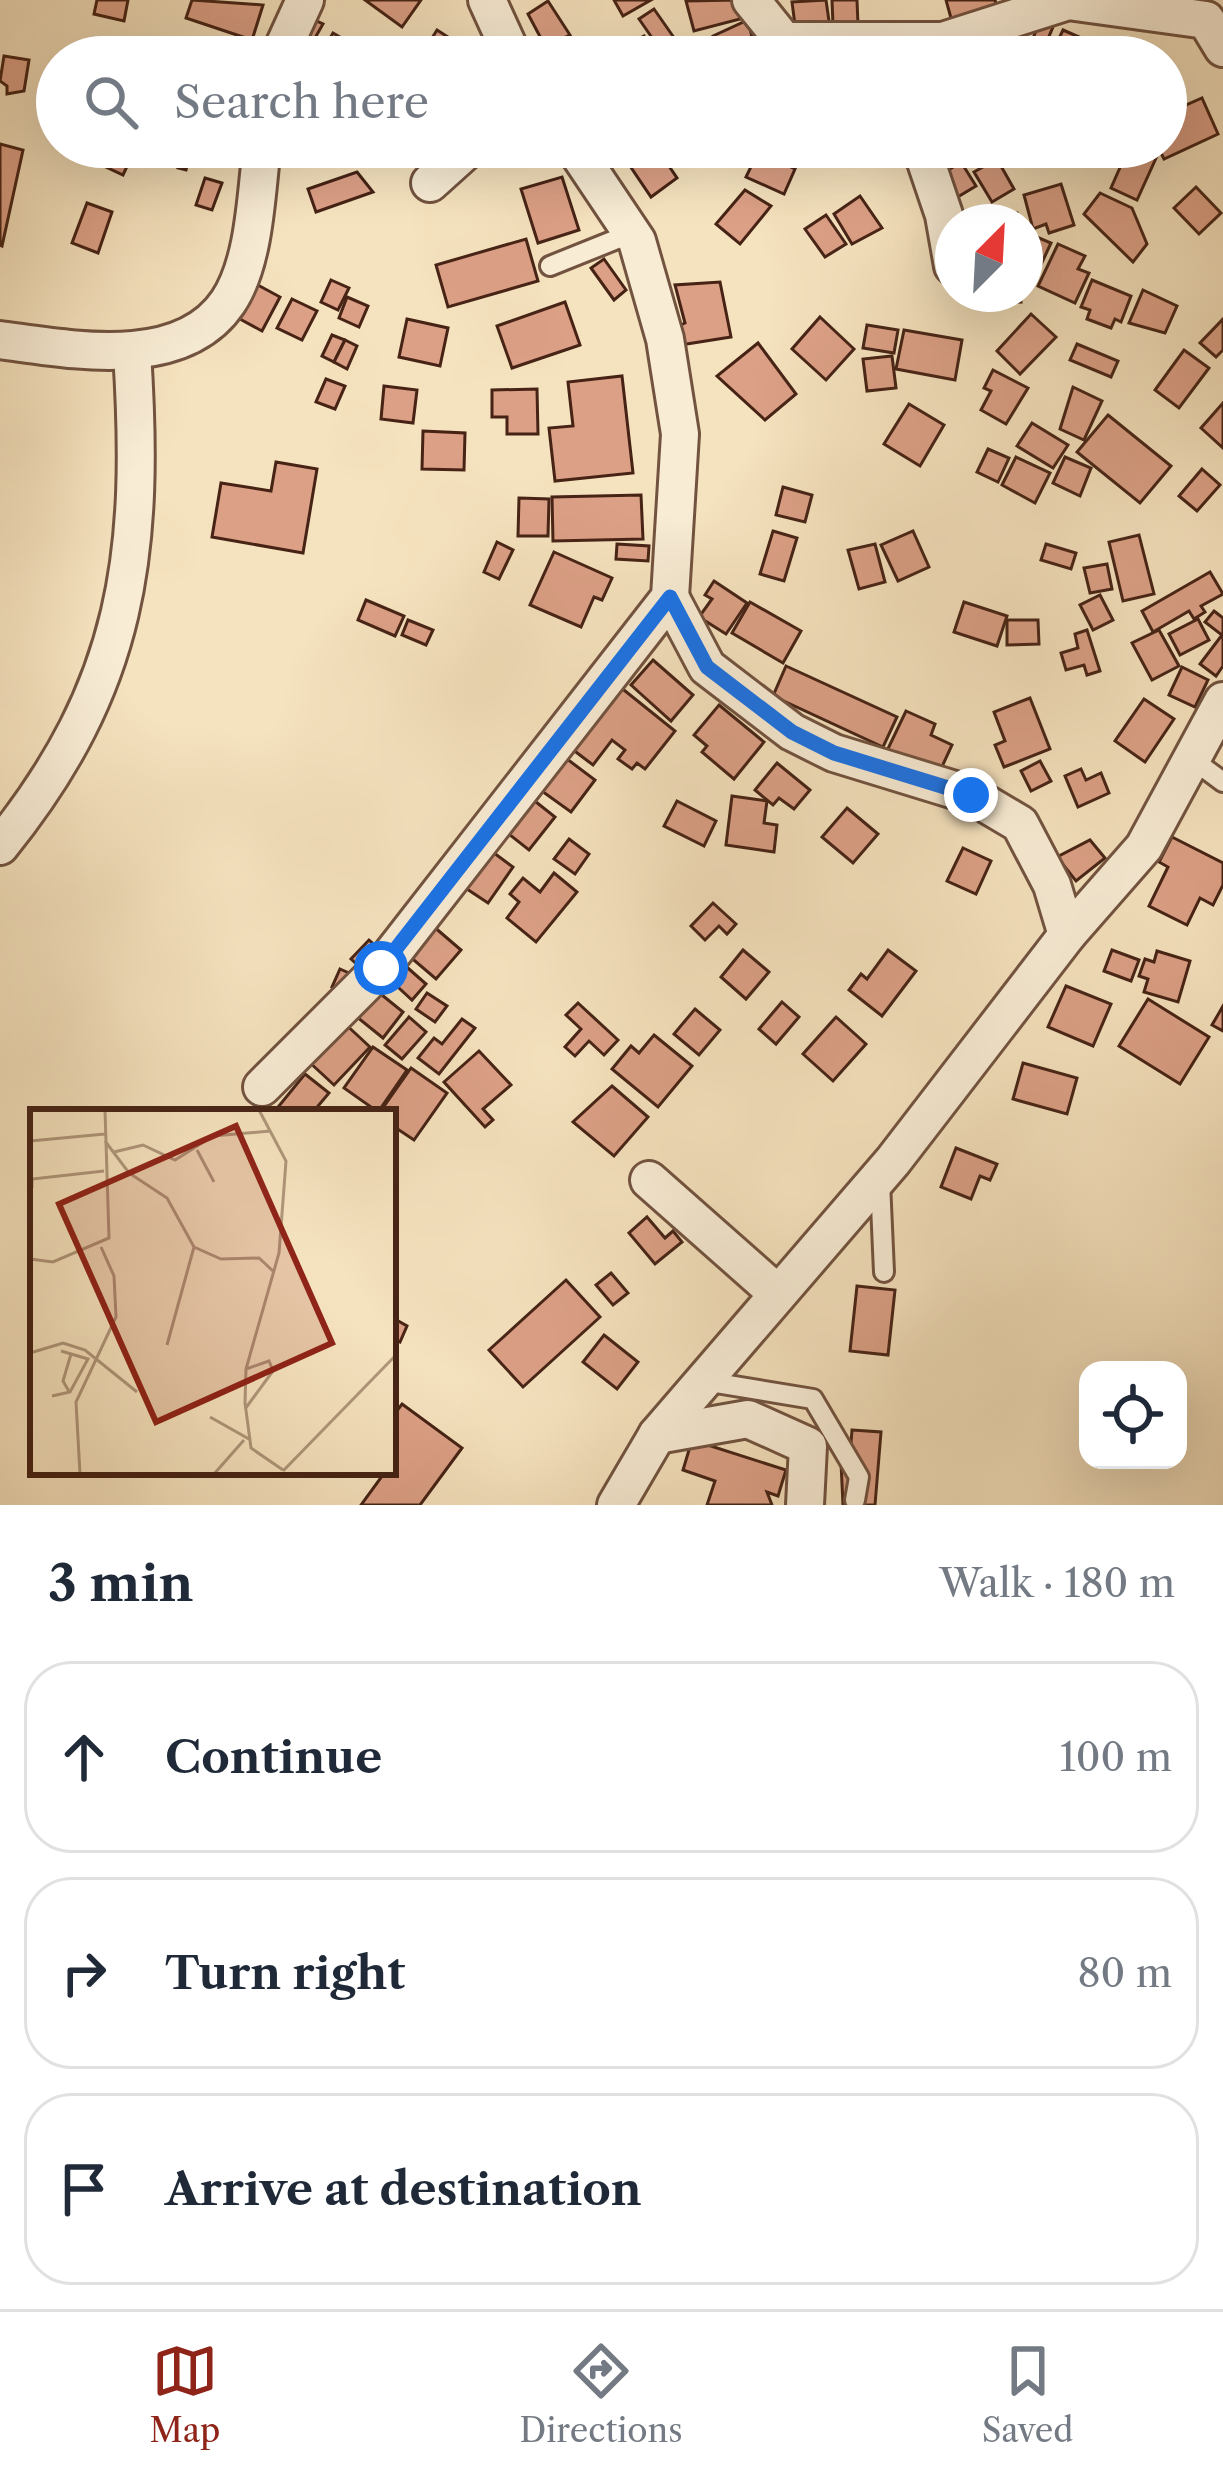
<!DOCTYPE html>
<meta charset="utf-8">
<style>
:root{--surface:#fff;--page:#f6f6f7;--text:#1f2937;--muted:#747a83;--line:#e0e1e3;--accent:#8f2418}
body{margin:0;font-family:"Libre Caslon Text",serif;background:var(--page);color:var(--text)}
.controls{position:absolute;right:36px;bottom:36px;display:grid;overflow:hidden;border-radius:24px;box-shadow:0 12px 48px #0002}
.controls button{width:108px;height:108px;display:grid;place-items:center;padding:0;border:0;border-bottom:3px solid var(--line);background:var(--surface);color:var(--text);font:60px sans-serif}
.compass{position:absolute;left:935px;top:204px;width:108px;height:108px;border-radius:50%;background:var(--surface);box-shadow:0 12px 48px #0002;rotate:24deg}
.stop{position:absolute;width:36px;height:36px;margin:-27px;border:9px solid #1a73e8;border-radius:50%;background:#fff}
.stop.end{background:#1a73e8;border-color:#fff;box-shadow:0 3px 12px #0008}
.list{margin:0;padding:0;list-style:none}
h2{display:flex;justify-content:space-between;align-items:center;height:156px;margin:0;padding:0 48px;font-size:51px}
h2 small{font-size:39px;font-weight:400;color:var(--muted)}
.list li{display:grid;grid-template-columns:78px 1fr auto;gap:36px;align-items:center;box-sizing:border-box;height:192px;margin:0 24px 24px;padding:0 24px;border:3px solid var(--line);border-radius:48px}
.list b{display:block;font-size:45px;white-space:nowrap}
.list em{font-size:39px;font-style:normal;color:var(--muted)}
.icon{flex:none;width:66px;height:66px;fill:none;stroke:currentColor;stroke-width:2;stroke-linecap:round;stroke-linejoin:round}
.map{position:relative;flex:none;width:1223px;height:1505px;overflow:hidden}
.search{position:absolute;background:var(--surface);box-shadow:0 12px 48px #0002;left:36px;right:36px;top:36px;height:132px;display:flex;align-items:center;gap:30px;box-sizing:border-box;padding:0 42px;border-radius:66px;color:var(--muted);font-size:45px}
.sheet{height:804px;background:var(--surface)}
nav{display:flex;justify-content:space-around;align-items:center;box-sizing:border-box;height:168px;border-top:3px solid var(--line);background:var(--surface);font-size:33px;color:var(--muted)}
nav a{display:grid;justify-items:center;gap:6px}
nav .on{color:var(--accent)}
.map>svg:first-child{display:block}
.building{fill:#dca086;stroke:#462315;stroke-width:3}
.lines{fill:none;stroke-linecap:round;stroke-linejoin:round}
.lane-casing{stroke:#72533f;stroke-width:24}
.street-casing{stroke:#72533f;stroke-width:42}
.lane{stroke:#f8ecd5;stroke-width:18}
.street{stroke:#f8ecd5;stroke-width:36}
.route{stroke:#1a73e8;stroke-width:15}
.inset-road{fill:none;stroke:#af967a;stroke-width:3}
.view{fill:#8f2418;fill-opacity:0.15;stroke:#8f2418;stroke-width:6}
.inset-edge{fill:none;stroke:#462315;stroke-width:6}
</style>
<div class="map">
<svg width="1223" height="1505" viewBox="0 0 1223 1505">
<rect width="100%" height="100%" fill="#f5e2be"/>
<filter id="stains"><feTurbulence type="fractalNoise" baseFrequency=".00167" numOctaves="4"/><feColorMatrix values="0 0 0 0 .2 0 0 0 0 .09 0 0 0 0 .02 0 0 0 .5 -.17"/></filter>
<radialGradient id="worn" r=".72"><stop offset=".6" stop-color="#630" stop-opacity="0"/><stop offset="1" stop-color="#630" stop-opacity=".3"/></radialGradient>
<!-- building -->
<g class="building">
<path d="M 97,0 L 128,0 L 124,21 L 94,14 Z"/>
<path d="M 192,0 L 263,5 L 252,40 L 186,18 Z"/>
<path d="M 365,0 L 421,0 L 402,27 Z"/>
<path d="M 614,0 L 651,0 L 623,16 Z"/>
<path d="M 739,0 L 744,18 L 694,31 L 686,1 Z"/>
<path d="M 826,0 L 830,28 L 796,33 L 792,2 Z"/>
<path d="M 832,0 L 857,0 L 858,25 L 833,25 Z"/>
<path d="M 946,0 L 995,0 L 1000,18 L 954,29 Z"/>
<path d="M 548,1 L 570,35 L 545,46 L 528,14 Z"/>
<path d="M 654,9 L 677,42 L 662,52 L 639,19 Z"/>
<path d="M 306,16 L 323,24 L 304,57 L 289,49 Z"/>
<path d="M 748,20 L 755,50 L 718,57 L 713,36 Z"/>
<path d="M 1040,21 L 1053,27 L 1040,57 L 1035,57 L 1027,53 Z"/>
<path d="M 437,30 L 476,55 L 475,57 L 434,57 L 424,51 Z"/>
<path d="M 1063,30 L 1086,40 L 1081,49 L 1088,57 L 1053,51 Z"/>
<path d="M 333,33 L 374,57 L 322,52 Z"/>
<path d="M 978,34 L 993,50 L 985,57 L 956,57 Z"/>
<path d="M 644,36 L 654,57 L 622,57 L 618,49 Z"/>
<path d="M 566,41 L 575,57 L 543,57 L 541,55 Z"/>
<path d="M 684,45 L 694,57 L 666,57 Z"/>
<path d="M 4,56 L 29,60 L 24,91 L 7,94 L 7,86 L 0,81 Z"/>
<path d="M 1202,98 L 1218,134 L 1164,159 L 1158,147 L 1166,147 L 1166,114 Z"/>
<path d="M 0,144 L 23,150 L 2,246 L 0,245 Z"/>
<path d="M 95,147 L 136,147 L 123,175 L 89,159 Z"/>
<path d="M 656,147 L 677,178 L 651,197 L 628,163 Z"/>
<path d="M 836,147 L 864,147 L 865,148 L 847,162 Z"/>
<path d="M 1048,147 L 1076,147 L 1069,164 L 1045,153 Z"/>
<path d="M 1129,147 L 1157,156 L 1137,200 L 1111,188 Z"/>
<path d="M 183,150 L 190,152 L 186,170 L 178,168 Z"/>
<path d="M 758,152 L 795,169 L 784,194 L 746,177 Z"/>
<path d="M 997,159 L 1014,189 L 992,202 L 974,172 Z"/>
<path d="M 961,162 L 976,186 L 951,201 L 936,178 Z"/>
<path d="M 357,172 L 373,192 L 316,212 L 308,189 Z"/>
<path d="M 562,177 L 579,230 L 538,243 L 521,189 Z"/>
<path d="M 205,178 L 222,183 L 212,210 L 196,205 Z"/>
<path d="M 1061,184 L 1074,225 L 1049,233 L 1046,224 L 1033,229 L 1024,195 Z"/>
<path d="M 1196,187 L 1221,213 L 1199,234 L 1174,208 Z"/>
<path d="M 745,190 L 771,206 L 740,244 L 716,224 Z"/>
<path d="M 1100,193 L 1132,208 L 1147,244 L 1133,262 L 1084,214 Z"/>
<path d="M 860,196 L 882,228 L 852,244 L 834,214 Z"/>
<path d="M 87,203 L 112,212 L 98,253 L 72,243 Z"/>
<path d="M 989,207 L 1017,213 L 1015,222 L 986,222 Z"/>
<path d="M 826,215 L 846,244 L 825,257 L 805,229 Z"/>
<path d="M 1025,232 L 1051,243 L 1032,284 L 1025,281 Z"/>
<path d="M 526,239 L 538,281 L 448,307 L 436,265 Z"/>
<path d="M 1058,244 L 1085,256 L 1078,269 L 1089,273 L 1075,303 L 1038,286 Z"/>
<path d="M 604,259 L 626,290 L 614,300 L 591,268 Z"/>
<path d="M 331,280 L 349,288 L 338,310 L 321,302 Z"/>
<path d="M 1092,280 L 1131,296 L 1121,322 L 1115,319 L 1111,328 L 1087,319 L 1090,310 L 1081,307 Z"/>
<path d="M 720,282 L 731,337 L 674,346 L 672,329 L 685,323 L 675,285 Z"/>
<path d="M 256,284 L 280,297 L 262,331 L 238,318 Z"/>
<path d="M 1143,290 L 1177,306 L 1165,333 L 1129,323 Z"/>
<path d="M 989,294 L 1020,294 L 1021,302 L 989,303 Z"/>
<path d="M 347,297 L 368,306 L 359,327 L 339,318 Z"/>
<path d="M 292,299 L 317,311 L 302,340 L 277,328 Z"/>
<path d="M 565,302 L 580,345 L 512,368 L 497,326 Z"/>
<path d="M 1031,314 L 1056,337 L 1020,374 L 997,351 Z"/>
<path d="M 820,317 L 854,349 L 826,380 L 792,349 Z"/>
<path d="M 407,319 L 448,328 L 440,366 L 399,357 Z"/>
<path d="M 1223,319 L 1223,350 L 1216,357 L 1200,343 Z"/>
<path d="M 867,325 L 898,330 L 894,353 L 863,348 Z"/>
<path d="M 904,330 L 962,340 L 955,380 L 896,369 Z"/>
<path d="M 332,335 L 345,340 L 334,362 L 322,356 Z"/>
<path d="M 345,340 L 357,346 L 347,369 L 334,362 Z"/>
<path d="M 758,343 L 796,394 L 765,420 L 717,376 Z"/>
<path d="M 1077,344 L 1118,361 L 1111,377 L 1070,360 Z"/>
<path d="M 1184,350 L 1209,368 L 1179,408 L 1155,390 Z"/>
<path d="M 892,356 L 896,388 L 867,391 L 863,359 Z"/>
<path d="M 993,370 L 1028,388 L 1006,424 L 981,410 L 991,391 L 984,388 Z"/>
<path d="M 622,376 L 633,473 L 555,481 L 549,428 L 573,426 L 568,382 Z"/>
<path d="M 326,379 L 345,386 L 335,409 L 316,402 Z"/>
<path d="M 384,386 L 417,390 L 413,423 L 381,419 Z"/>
<path d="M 1073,387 L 1102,401 L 1084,440 L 1060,429 Z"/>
<path d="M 537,389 L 538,434 L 507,434 L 507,417 L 492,417 L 492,390 Z"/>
<path d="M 1223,403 L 1223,448 L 1201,428 Z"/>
<path d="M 909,404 L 944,425 L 920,466 L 884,444 Z"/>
<path d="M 1108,415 L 1171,466 L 1140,503 L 1077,452 Z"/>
<path d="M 1032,423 L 1068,445 L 1053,468 L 1017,446 Z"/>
<path d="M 423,431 L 465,433 L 464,470 L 422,469 Z"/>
<path d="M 988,449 L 1009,458 L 998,482 L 977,472 Z"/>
<path d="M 1016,457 L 1050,473 L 1035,503 L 1002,485 Z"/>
<path d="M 1065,457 L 1091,468 L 1080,496 L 1053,483 Z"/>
<path d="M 276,462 L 317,469 L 303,553 L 212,537 L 221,483 L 271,491 Z"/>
<path d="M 1202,469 L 1220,485 L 1197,511 L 1179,496 Z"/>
<path d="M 783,487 L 812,495 L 805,522 L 776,515 Z"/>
<path d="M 641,495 L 643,539 L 553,541 L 552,497 Z"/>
<path d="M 519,498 L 549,499 L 548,536 L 518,536 Z"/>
<path d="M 773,531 L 797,538 L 784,581 L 760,574 Z"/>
<path d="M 913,531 L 929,567 L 898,581 L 881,545 Z"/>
<path d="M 1139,535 L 1154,594 L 1123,601 L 1109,542 Z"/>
<path d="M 497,542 L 513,550 L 499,579 L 484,572 Z"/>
<path d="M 617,544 L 649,546 L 648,561 L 616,559 Z"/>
<path d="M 875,544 L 885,582 L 859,589 L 848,550 Z"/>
<path d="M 1046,544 L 1076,553 L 1071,569 L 1041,560 Z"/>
<path d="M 554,552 L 612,578 L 602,600 L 594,597 L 581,627 L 530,605 Z"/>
<path d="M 1107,564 L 1112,589 L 1090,593 L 1084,568 Z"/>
<path d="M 1210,572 L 1223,594 L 1201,606 L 1205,612 L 1194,619 L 1189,611 L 1153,632 L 1142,611 Z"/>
<path d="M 714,581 L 747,603 L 726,634 L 699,617 L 712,599 L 705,595 Z"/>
<path d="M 1100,595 L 1113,620 L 1093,630 L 1080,605 Z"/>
<path d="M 366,600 L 404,616 L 395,636 L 358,620 Z"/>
<path d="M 750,602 L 801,631 L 783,663 L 732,633 Z"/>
<path d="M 964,602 L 1007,616 L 997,646 L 954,632 Z"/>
<path d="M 1214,611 L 1223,618 L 1223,666 L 1216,676 L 1200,664 L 1222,635 L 1205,622 Z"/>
<path d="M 1198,619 L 1209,640 L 1180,655 L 1169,634 Z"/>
<path d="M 408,620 L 433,630 L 426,645 L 402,635 Z"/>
<path d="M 1007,620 L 1038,620 L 1039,644 L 1007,645 Z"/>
<path d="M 1087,630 L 1100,671 L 1087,675 L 1084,665 L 1066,670 L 1061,653 L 1078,648 L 1075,634 Z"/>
<path d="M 1159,630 L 1179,666 L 1152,680 L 1132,643 Z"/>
<path d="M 653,660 L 693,695 L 671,721 L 631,685 Z"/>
<path d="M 786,666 L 897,717 L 883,747 L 773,696 Z"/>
<path d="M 1182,667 L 1208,680 L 1195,707 L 1169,695 Z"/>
<path d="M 609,678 L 675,731 L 645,769 L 637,763 L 632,769 L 618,759 L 625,750 L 612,740 L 593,765 L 572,749 Z"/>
<path d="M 1030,698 L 1050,749 L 1004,767 L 995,745 L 1005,741 L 994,712 Z"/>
<path d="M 1144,699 L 1174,719 L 1145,762 L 1115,741 Z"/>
<path d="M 719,705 L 764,742 L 734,779 L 702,752 L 707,746 L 694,735 Z"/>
<path d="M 906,711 L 935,724 L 931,735 L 952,745 L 940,771 L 884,757 Z"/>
<path d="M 563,756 L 595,780 L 571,812 L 539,789 Z"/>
<path d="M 1040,761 L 1051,781 L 1031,791 L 1021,771 Z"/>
<path d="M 777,763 L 810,790 L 794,809 L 779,798 L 773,805 L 755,790 Z"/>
<path d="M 1081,769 L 1086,780 L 1101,773 L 1109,793 L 1078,807 L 1065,776 Z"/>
<path d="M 732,796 L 767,801 L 764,823 L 777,825 L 774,852 L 726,845 Z"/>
<path d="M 531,798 L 555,817 L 529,850 L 505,831 Z"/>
<path d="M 677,801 L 716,821 L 704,846 L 664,826 Z"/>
<path d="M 847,808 L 878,834 L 853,863 L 822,837 Z"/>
<path d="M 1172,837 L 1223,863 L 1223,885 L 1213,905 L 1200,898 L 1187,925 L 1149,906 L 1168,867 L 1159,862 Z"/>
<path d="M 569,839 L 589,854 L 575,874 L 554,859 Z"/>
<path d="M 1090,840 L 1105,858 L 1076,881 L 1057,857 Z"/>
<path d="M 963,848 L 991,861 L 976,894 L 947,881 Z"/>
<path d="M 490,850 L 513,867 L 488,903 L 464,887 Z"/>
<path d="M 554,873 L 577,892 L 536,942 L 507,918 L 519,902 L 510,894 L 523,878 L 540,892 Z"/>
<path d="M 713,903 L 736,924 L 727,934 L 719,926 L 705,940 L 691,926 Z"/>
<path d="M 433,926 L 461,950 L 436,979 L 408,955 Z"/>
<path d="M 369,940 L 379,949 L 362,969 L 351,959 Z"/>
<path d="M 743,950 L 769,972 L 746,999 L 721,977 Z"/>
<path d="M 888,950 L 916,971 L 882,1016 L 849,990 L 861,974 L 867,979 Z"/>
<path d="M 1112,950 L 1139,960 L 1131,981 L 1104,971 Z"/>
<path d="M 1157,951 L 1190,961 L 1178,1002 L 1144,992 L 1148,979 L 1139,976 L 1145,959 L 1154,962 Z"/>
<path d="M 401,962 L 426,984 L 412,1000 L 387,977 Z"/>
<path d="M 340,969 L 358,977 L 350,995 L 332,987 Z"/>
<path d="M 1066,986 L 1111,1004 L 1093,1046 L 1048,1027 Z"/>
<path d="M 377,991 L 403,1012 L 383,1038 L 357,1017 Z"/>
<path d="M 427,993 L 447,1006 L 435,1022 L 416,1009 Z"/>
<path d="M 1148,999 L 1209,1037 L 1180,1084 L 1119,1046 Z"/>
<path d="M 782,1002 L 799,1017 L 776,1044 L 759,1029 Z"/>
<path d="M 578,1003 L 618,1040 L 604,1055 L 589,1041 L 575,1056 L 565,1047 L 581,1029 L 566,1015 Z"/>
<path d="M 1223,1006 L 1223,1031 L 1212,1025 Z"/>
<path d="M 695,1009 L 720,1030 L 699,1055 L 674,1034 Z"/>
<path d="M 409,1017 L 426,1032 L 402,1059 L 385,1045 Z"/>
<path d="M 836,1017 L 866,1044 L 833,1081 L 803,1054 Z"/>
<path d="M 462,1019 L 475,1028 L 439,1074 L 418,1058 L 434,1038 L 442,1044 Z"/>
<path d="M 342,1021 L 370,1047 L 334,1085 L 307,1060 Z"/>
<path d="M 654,1035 L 692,1066 L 658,1107 L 612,1069 L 631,1046 L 639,1053 Z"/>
<path d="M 373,1047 L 407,1070 L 378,1112 L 344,1088 Z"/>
<path d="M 479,1051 L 511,1085 L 483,1109 L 493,1120 L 485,1127 L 444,1082 Z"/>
<path d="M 1023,1063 L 1077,1078 L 1067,1114 L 1013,1099 Z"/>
<path d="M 411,1068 L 447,1093 L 414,1140 L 393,1126 L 393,1112 L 380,1112 Z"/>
<path d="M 305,1074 L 329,1093 L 313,1112 L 274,1112 Z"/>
<path d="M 612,1086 L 648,1117 L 614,1156 L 573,1122 Z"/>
<path d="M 956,1148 L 997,1164 L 990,1180 L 980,1176 L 971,1199 L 941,1187 Z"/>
<path d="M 647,1217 L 665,1238 L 673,1231 L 682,1242 L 655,1264 L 629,1233 Z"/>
<path d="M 611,1273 L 628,1293 L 613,1305 L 596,1285 Z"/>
<path d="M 566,1280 L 600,1317 L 523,1387 L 489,1350 Z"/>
<path d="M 857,1286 L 895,1290 L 888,1355 L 850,1351 Z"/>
<path d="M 393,1318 L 407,1326 L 400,1342 L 393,1339 Z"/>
<path d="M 604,1335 L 638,1362 L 617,1389 L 583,1362 Z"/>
<path d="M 402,1404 L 462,1448 L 420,1505 L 361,1505 L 385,1472 L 393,1472 L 393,1416 Z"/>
<path d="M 852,1430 L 881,1432 L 875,1505 L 843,1505 L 840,1442 L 851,1443 Z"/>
<path d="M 692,1440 L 786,1470 L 778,1496 L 767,1492 L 772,1505 L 707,1505 L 715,1481 L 683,1470 Z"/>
</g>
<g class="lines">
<defs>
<g id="lane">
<path d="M 550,266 L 632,233"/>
<path d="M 1192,759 L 1223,782"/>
<path d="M 880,1182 L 884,1272"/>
<path d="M 704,1381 L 813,1399 L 859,1477 L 855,1500"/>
</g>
<g id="street">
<path d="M 487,0 L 513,57"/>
<path d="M 751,0 L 784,41 L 943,41 L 1068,1 L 1206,20 L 1223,48"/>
<path d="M 279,57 L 305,0"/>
<path d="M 921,147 L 944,215 L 953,266"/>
<path d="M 430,183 L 470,147"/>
<path d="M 0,340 C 69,349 181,372 228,302 C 255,262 256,194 262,147"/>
<path d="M 670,597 L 707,667 L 792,732 L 834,753 L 971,795 L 1020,824 L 1052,885 L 1067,935"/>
<path d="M 0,846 C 130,685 145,552 132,352"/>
<path d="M 262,1087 L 381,968 L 670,597 L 680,434 L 665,339 L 637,241 L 574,147"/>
<path d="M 649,1180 L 778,1294"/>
<path d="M 657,1435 L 748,1419 L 808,1446 L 805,1505"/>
<path d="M 616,1505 L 657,1435 L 893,1161 L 1067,935 L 1144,847 L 1223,701"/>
</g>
</defs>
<!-- lane casing -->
<use href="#lane" class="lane-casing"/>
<!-- street casing -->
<use href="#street" class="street-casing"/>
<!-- lane -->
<use href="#lane" class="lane"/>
<!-- street -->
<use href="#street" class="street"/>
</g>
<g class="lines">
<!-- route -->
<path class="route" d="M 381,968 L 670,597 L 707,667 L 792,732 L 834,753 L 971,795"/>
</g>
<!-- overview -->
<g transform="translate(30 1109)">
<rect width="366" height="366" fill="#f5e2be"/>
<path class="inset-road" d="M 229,1 L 256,52 L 249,144 L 216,260 L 215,294 L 221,339 L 253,361M 0,32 L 75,25M 75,32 L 99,64 L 137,89 L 164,138 L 137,236M 167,41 L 184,73M 84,43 L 113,36 L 145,51 L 183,27 L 240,22M 2,79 L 2,70 L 74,62M 164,138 L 191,150 L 229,149 L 243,162M 0,150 L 23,153 L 79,129 L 75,1M 0,244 L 33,234 L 55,241 L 107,283M 40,284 L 33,272 L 41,245M 22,287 L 40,283 L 58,250 L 31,242M 215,300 L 243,262 L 239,252 L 216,260M 180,308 L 219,330M 253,362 L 366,246M 50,365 L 46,293 L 86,208 L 84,167 L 71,138M 184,365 L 214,331"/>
<path class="view" d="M 206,17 L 302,234 L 126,313 L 29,95 Z"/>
<rect width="366" height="366" class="inset-edge"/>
</g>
<rect width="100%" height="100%" filter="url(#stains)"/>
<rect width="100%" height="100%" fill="url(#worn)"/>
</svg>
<div class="controls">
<button><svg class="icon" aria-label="locate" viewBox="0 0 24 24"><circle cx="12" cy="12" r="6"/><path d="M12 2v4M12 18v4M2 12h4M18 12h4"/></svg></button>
</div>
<svg class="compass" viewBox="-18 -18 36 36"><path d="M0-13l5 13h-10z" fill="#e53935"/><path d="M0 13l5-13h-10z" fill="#747a83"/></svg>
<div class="stop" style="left:381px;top:968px"></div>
<div class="stop end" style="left:971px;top:795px"></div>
<div class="search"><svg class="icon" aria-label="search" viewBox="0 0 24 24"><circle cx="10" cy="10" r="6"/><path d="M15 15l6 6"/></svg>Search here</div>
</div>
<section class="sheet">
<h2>3 min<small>Walk · 180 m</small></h2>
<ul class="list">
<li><svg class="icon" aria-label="ahead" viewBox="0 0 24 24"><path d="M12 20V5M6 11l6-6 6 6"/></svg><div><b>Continue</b></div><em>100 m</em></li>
<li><svg class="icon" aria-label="right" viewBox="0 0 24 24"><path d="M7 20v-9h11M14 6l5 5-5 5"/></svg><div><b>Turn right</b></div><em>80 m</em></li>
<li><svg class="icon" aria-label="arrive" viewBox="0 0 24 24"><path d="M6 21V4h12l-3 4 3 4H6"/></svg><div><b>Arrive at destination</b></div></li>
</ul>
</section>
<nav>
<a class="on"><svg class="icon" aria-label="map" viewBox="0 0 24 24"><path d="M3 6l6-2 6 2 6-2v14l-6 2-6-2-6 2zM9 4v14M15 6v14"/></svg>Map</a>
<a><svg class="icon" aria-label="directions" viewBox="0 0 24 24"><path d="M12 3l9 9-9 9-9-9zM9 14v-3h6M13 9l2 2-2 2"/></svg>Directions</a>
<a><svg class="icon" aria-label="saved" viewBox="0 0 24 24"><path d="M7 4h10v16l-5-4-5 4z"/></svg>Saved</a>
</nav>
